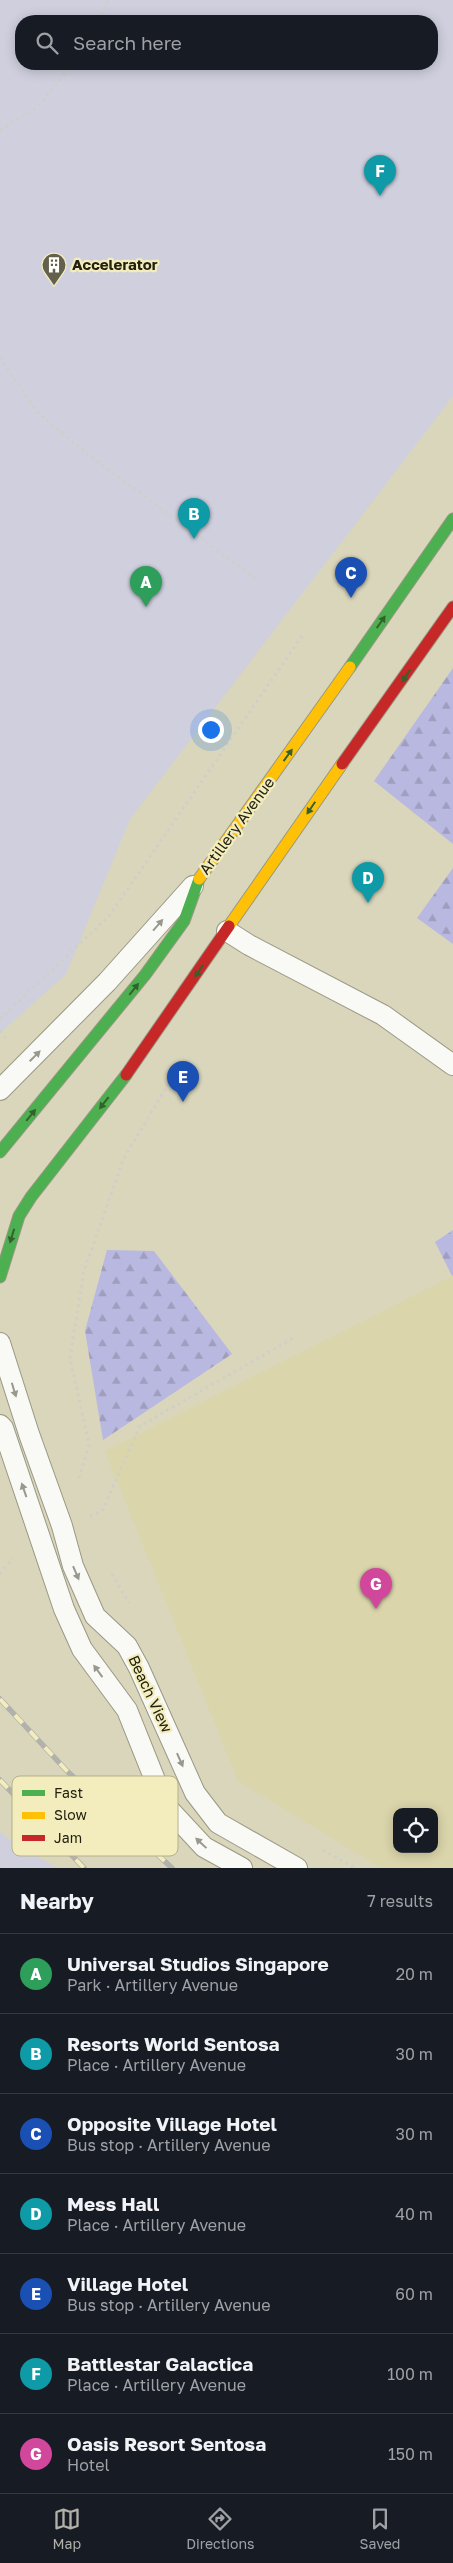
<!DOCTYPE html>
<meta charset="utf-8">
<style>
:root{--surface:#171b24;--page:#242831;--text:#f1f3f6;--muted:#9ea1a6;--line:#363941;--accent:#b1b1aa}
body{margin:0;font-family:"Golos Text",sans-serif;background:var(--page);color:var(--text)}
.controls{position:absolute;right:15px;bottom:15px;display:grid;overflow:hidden;border-radius:10px;box-shadow:0 2px 12px #0003}
.controls button{width:45px;height:45px;display:grid;place-items:center;padding:0;border:0;border-bottom:1px solid var(--line);background:var(--surface);color:var(--text);font:25px sans-serif}
.you{position:absolute;left:210px;top:729px;width:18px;height:18px;margin:-12px;border:4px solid #fff;border-radius:50%;background:#1a73e8;box-shadow:0 0 0 8px #1a73e833}
.badge{display:grid;place-items:center;width:32px;height:32px;border-radius:50%;background:var(--accent);color:#fff;font-size:16px;font-weight:700}
.pin{position:absolute;translate:-50% -41px;filter:drop-shadow(0 1px 2px #0008)}
.pin::after{content:'';position:absolute;top:26px;width:18px;height:15px;background:inherit;clip-path:polygon(0 0,100% 0,50% 100%)}
.list{margin:0;padding:0;list-style:none}
h2{display:flex;justify-content:space-between;align-items:center;height:65px;margin:0;padding:0 20px;font-size:21px}
h2 small{font-size:16px;font-weight:400;color:var(--muted)}
.list li{display:grid;grid-template-columns:32px 1fr auto;gap:15px;align-items:center;box-sizing:border-box;height:80px;padding:0 20px;border-top:1px solid var(--line)}
.list b{display:block;font-size:19px;white-space:nowrap}
.list p{margin:0;font-size:16px;white-space:nowrap;color:var(--muted)}
.list em{font-size:16px;font-style:normal;color:var(--muted)}
.icon{flex:none;width:28px;height:28px;fill:none;stroke:currentColor;stroke-width:2;stroke-linecap:round;stroke-linejoin:round}
.map{position:relative;flex:none;width:453px;height:1868px;overflow:hidden}
.search{position:absolute;background:var(--surface);box-shadow:0 2px 12px #0003;left:15px;right:15px;top:15px;height:55px;display:flex;align-items:center;gap:12px;box-sizing:border-box;padding:0 18px;border-radius:20px;color:var(--muted);font-size:19px}
.sheet{height:625px;background:var(--surface)}
nav{display:flex;justify-content:space-around;align-items:center;box-sizing:border-box;height:70px;border-top:1px solid var(--line);background:var(--surface);font-size:14px;color:var(--muted)}
nav a{display:grid;justify-items:center;gap:2px}
nav .on{color:var(--accent)}
.map>svg:first-child{display:block}
.built{fill:#dad5ab;fill-rule:evenodd}
.forest{fill:url(#forest-firs)}
.park{fill:#cfcfde;fill-rule:evenodd}
.lines{fill:none;stroke-linecap:round;stroke-linejoin:round}
.lane-casing{stroke:#9a9884;stroke-width:22}
.fast-casing{stroke:#9a9884;stroke-width:13}
.slow-casing{stroke:#9a9884;stroke-width:13}
.jam-casing{stroke:#9a9884;stroke-width:13}
.path{stroke:#d0cfc7;stroke-width:3;stroke-dasharray:2.5 4;stroke-linecap:butt}
.lane{stroke:#f9f9f5;stroke-width:20}
.fast{stroke:#4caf50;stroke-width:11}
.slow{stroke:#ffc107;stroke-width:11}
.jam{stroke:#c62828;stroke-width:11}
.rail-casing{stroke:#b3b1ab;stroke-width:5.5}
.rail{stroke:#f3edbd;stroke-width:4;stroke-dasharray:11;stroke-linecap:butt}
.oneway{fill:#35612c}
.oneway2{fill:#99988e}
.labels{text-anchor:middle;stroke-width:4.5;stroke-linejoin:round;paint-order:stroke}
.poi-label{font-size:15px;font-weight:bold;fill:#23210f;stroke:#f3edbd;text-anchor:start}
.street-label{font-size:15px;fill:#23210f;stroke:#f3edbd}
.key{fill:#f3edbd;stroke:#b5b089;stroke-width:1}
.key-label{font-size:14px;fill:#23210f}
</style>
<div class="map">
<svg width="453" height="1868" viewBox="0 0 453 1868">
<defs>
<pattern id="forest-firs" width="22" height="20" patternUnits="userSpaceOnUse" patternTransform="scale(1.25)"><rect width="22" height="20" fill="#b9b8e0"/><path d="M5 1l3.5 6h-7zM16 11l3.5 6h-7z" fill="#9f9ebf"/></pattern>
</defs>
<rect width="100%" height="100%" fill="#d9d6bc"/>
<!-- built -->
<path class="built" d="M 453,1276 L 453,1868 L 381,1868 L 238,1781 L 105,1451 ZM 397,1812 L 434,1812 L 434,1849 L 397,1849 Z"/>
<!-- forest -->
<g class="forest">
<path d="M 453,668 L 453,844 L 374,781 Z"/>
<path d="M 453,868 L 453,944 L 417,918 Z"/>
<path d="M 453,1230 L 453,1275 L 452,1276 L 435,1242 Z"/>
<path d="M 107,1250 L 154,1251 L 232,1354 L 103,1440 L 85,1331 Z"/>
</g>
<!-- park -->
<g class="park">
<path d="M 0,0 L 453,0 L 453,396 L 130,819 L 66,974 L 0,1033 ZM 21,21 L 432,21 L 432,64 L 21,64 Z"/>
<path d="M 0,1832 L 16,1844 L 57,1868 L 0,1868 Z"/>
</g>
<g class="lines">
<defs>
<g id="lane">
<path d="M 227,931 L 249,945 L 383,1015 L 453,1065"/>
<path d="M 0,1090 L 107,982 L 193,886"/>
<path d="M 0,1343 L 29,1434 L 62,1526 L 73,1566 L 95,1616 L 127,1646 L 139,1668 L 195,1793 L 218,1823 L 297,1868"/>
<path d="M 0,1425 L 3,1428 L 64,1609 L 82,1649 L 127,1710 L 165,1805 L 204,1847 L 242,1868"/>
</g>
<g id="fast">
<path d="M 350,667 L 453,519"/>
<path d="M 0,1152 L 145,975 L 184,921 L 199,879"/>
<path d="M 0,1277 L 19,1216 L 31,1197 L 126,1075"/>
</g>
<g id="slow">
<path d="M 199,879 L 350,667"/>
<path d="M 229,926 L 342,764"/>
</g>
<g id="jam">
<path d="M 342,764 L 453,607"/>
<path d="M 126,1075 L 229,926"/>
</g>
</defs>
<!-- lane casing -->
<use href="#lane" class="lane-casing"/>
<!-- fast casing -->
<use href="#fast" class="fast-casing"/>
<!-- slow casing -->
<use href="#slow" class="slow-casing"/>
<!-- jam casing -->
<use href="#jam" class="jam-casing"/>
<!-- path -->
<g class="path">
<path d="M 99,21 L 108,0"/>
<path d="M 0,130 L 37,107 L 73,64"/>
<path d="M 0,358 L 37,412 L 89,455 L 255,578"/>
<path d="M 0,1019 L 109,916 L 302,636"/>
<path d="M 0,1031 L 7,1040"/>
<path d="M 79,1478 L 89,1445 L 70,1358 L 84,1271 L 123,1160 L 173,1076 L 180,1087"/>
<path d="M 90,1516 L 102,1511 L 140,1426 L 295,1337"/>
<path d="M 0,1574 L 13,1558"/>
<path d="M 112,1574 L 129,1603"/>
<path d="M 323,1850 L 355,1868"/>
<path d="M 0,1867 L 1,1868"/>
</g>
<!-- lane -->
<use href="#lane" class="lane"/>
<!-- fast -->
<use href="#fast" class="fast"/>
<!-- slow -->
<use href="#slow" class="slow"/>
<!-- jam -->
<use href="#jam" class="jam"/>
<defs>
<g id="rail">
<path d="M 0,1699 L 67,1771 L 172,1868"/>
<path d="M 0,1780 L 84,1868"/>
</g>
</defs>
<!-- rail casing -->
<use href="#rail" class="rail-casing"/>
<!-- rail -->
<use href="#rail" class="rail"/>
</g>
<!-- one-way arrows -->
<defs><path id="oneway-solid" d="M-6-.8H1V-3.2L6.5 0L1 3.2V.8H-6Z" transform="scale(1.25)"/></defs>
<g class="oneway">
<use href="#oneway-solid" transform="translate(381 622) rotate(-55)"/>
<use href="#oneway-solid" transform="translate(406 676) rotate(124)"/>
<use href="#oneway-solid" transform="translate(288 755) rotate(-54)"/>
<use href="#oneway-solid" transform="translate(311 808) rotate(124)"/>
<use href="#oneway-solid" transform="translate(199 971) rotate(125)"/>
<use href="#oneway-solid" transform="translate(134 989) rotate(-51)"/>
<use href="#oneway-solid" transform="translate(104 1103) rotate(128)"/>
<use href="#oneway-solid" transform="translate(31 1115) rotate(-51)"/>
<use href="#oneway-solid" transform="translate(12 1236) rotate(107)"/>
</g>
<g class="oneway2">
<use href="#oneway-solid" transform="translate(158 925) rotate(-49)"/>
<use href="#oneway-solid" transform="translate(35 1056) rotate(-45)"/>
<use href="#oneway-solid" transform="translate(14 1390) rotate(73)"/>
<use href="#oneway-solid" transform="translate(24 1490) rotate(-109)"/>
<use href="#oneway-solid" transform="translate(76 1573) rotate(67)"/>
<use href="#oneway-solid" transform="translate(98 1671) rotate(-126)"/>
<use href="#oneway-solid" transform="translate(180 1760) rotate(66)"/>
<use href="#oneway-solid" transform="translate(201 1843) rotate(-137)"/>
</g>
<!-- icons -->
<defs>
<symbol id="building-pin" viewBox="-11 -11 22 30"><path d="M0 17L-7.5 6A9.5 9.5 0 1 1 7.5 6Z" fill="#63604c" stroke="#f3edbd"/><path d="M-4-6H4V6H1V3H-1V6H-4ZM-2.5-4.3h1.7v1.8h-1.7ZM.8-4.3h1.7v1.8H.8ZM-2.5-1h1.7V.8h-1.7ZM.8-1h1.7V.8H.8Z" fill="#fff"/></symbol>
</defs>
<g fill-rule="evenodd">
<use href="#building-pin" x="40" y="251" width="28" height="38"/>
</g>
<g class="labels">
<!-- poi labels -->
<g class="poi-label">
<text x="72" y="270">Accelerator</text>
</g>
<!-- street labels -->
<g class="street-label">
<text transform="translate(237 826) rotate(-54)" y="5">Artillery Avenue</text>
<text transform="translate(150 1694) rotate(65)" y="5">Beach View</text>
</g>
</g>
<!-- legend -->
<rect x="12" y="1776" width="166" height="80" rx="8" class="key"/>
<rect x="22" y="1790" width="23" height="6" fill="#4caf50"/>
<rect x="22" y="1812" width="23" height="7" fill="#ffc107"/>
<rect x="22" y="1835" width="23" height="6" fill="#c62828"/>
<g class="key-label">
<text x="54" y="1798">Fast</text>
<text x="54" y="1820">Slow</text>
<text x="54" y="1843">Jam</text>
</g>
</svg>
<div class="controls">
<button><svg class="icon" aria-label="locate" viewBox="0 0 24 24"><circle cx="12" cy="12" r="6"/><path d="M12 2v4M12 18v4M2 12h4M18 12h4"/></svg></button>
</div>
<div class="you"></div>
<div class="pin badge" style="left:146px;top:607px;background:#2e9e5b">A</div>
<div class="pin badge" style="left:194px;top:539px;background:#0f9aa8">B</div>
<div class="pin badge" style="left:351px;top:598px;background:#1a4fb4">C</div>
<div class="pin badge" style="left:368px;top:903px;background:#0f9aa8">D</div>
<div class="pin badge" style="left:183px;top:1102px;background:#1a4fb4">E</div>
<div class="pin badge" style="left:380px;top:196px;background:#0f9aa8">F</div>
<div class="pin badge" style="left:376px;top:1609px;background:#d1479c">G</div>
<div class="search"><svg class="icon" aria-label="search" viewBox="0 0 24 24"><circle cx="10" cy="10" r="6"/><path d="M15 15l6 6"/></svg>Search here</div>
</div>
<section class="sheet">
<h2>Nearby<small>7 results</small></h2>
<ul class="list">
<li><span class="badge" style="background:#2e9e5b">A</span><div><b>Universal Studios Singapore</b><p>Park · Artillery Avenue</p></div><em>20 m</em></li>
<li><span class="badge" style="background:#0f9aa8">B</span><div><b>Resorts World Sentosa</b><p>Place · Artillery Avenue</p></div><em>30 m</em></li>
<li><span class="badge" style="background:#1a4fb4">C</span><div><b>Opposite Village Hotel</b><p>Bus stop · Artillery Avenue</p></div><em>30 m</em></li>
<li><span class="badge" style="background:#0f9aa8">D</span><div><b>Mess Hall</b><p>Place · Artillery Avenue</p></div><em>40 m</em></li>
<li><span class="badge" style="background:#1a4fb4">E</span><div><b>Village Hotel</b><p>Bus stop · Artillery Avenue</p></div><em>60 m</em></li>
<li><span class="badge" style="background:#0f9aa8">F</span><div><b>Battlestar Galactica</b><p>Place · Artillery Avenue</p></div><em>100 m</em></li>
<li><span class="badge" style="background:#d1479c">G</span><div><b>Oasis Resort Sentosa</b><p>Hotel</p></div><em>150 m</em></li>
</ul>
</section>
<nav>
<a class="on"><svg class="icon" aria-label="map" viewBox="0 0 24 24"><path d="M3 6l6-2 6 2 6-2v14l-6 2-6-2-6 2zM9 4v14M15 6v14"/></svg>Map</a>
<a><svg class="icon" aria-label="directions" viewBox="0 0 24 24"><path d="M12 3l9 9-9 9-9-9zM9 14v-3h6M13 9l2 2-2 2"/></svg>Directions</a>
<a><svg class="icon" aria-label="saved" viewBox="0 0 24 24"><path d="M7 4h10v16l-5-4-5 4z"/></svg>Saved</a>
</nav>
